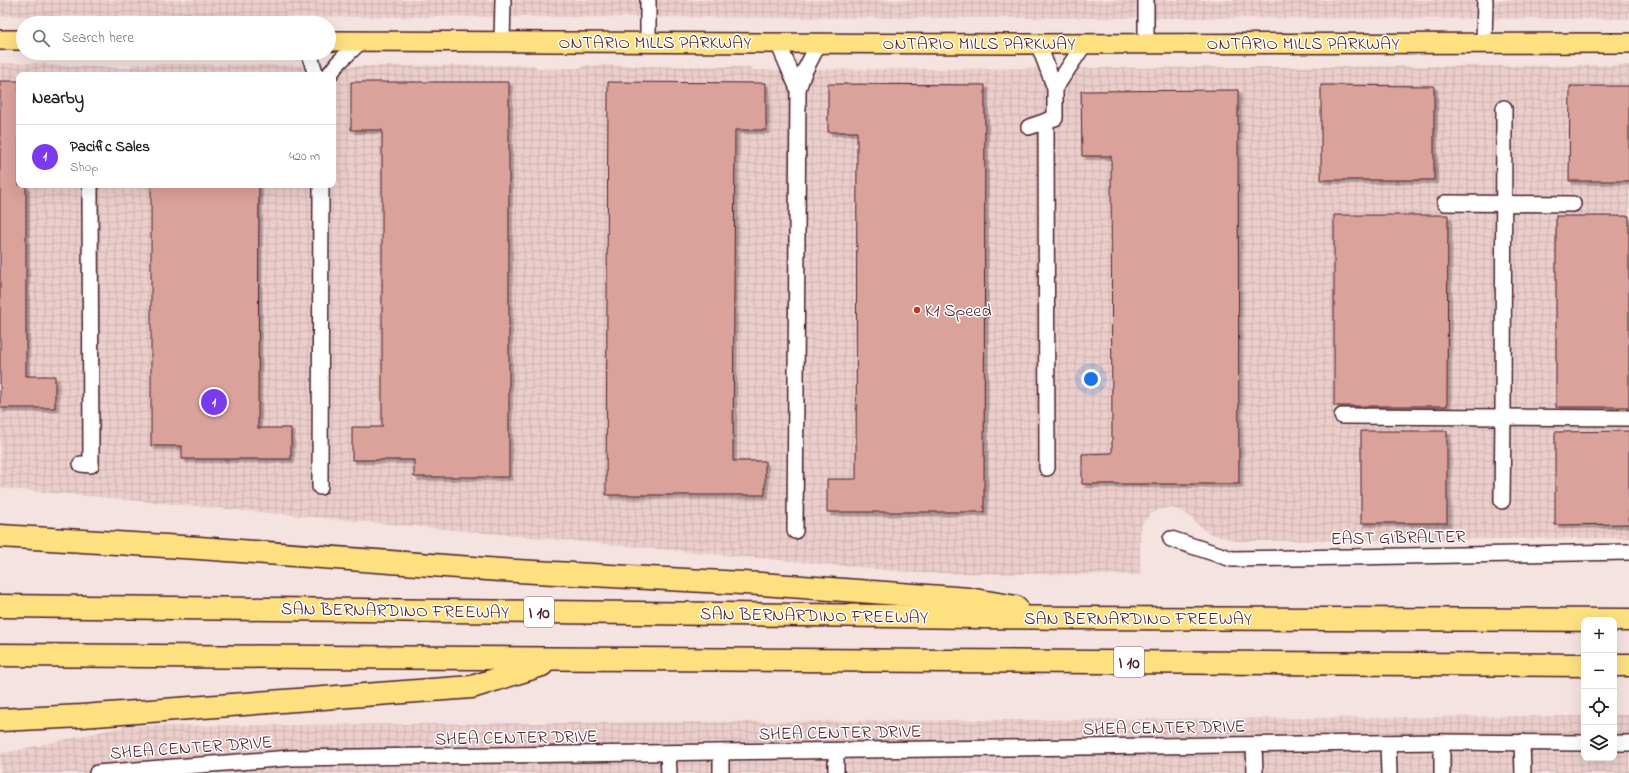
<!DOCTYPE html>
<meta charset="utf-8">
<style>
:root{--surface:#fff;--page:#f2f2f2;--text:#202124;--muted:#757577;--line:#e0e0e0;--accent:#7c3aed}
body{margin:0;font-family:"Indie Flower",sans-serif;background:var(--page);color:var(--text)}
.controls{position:absolute;right:12px;bottom:12px;display:grid;overflow:hidden;border-radius:8px;box-shadow:0 4px 16px #0002}
.controls button{width:36px;height:36px;display:grid;place-items:center;padding:0;border:0;border-bottom:1px solid var(--line);background:var(--surface);color:var(--text);font:20px sans-serif}
.you{position:absolute;left:1091px;top:379px;width:14px;height:14px;margin:-10px;border:3px solid #fff;border-radius:50%;background:#1a73e8;box-shadow:0 0 0 6px #1a73e833}
.badge{display:grid;place-items:center;width:26px;height:26px;border-radius:50%;background:var(--accent);color:#fff;font-size:13px;font-weight:700}
.pin{position:absolute;translate:-50% -50%;border:2px solid #fff;box-shadow:0 1px 4px #0006}
.list{margin:0;padding:0;list-style:none}
h2{display:flex;justify-content:space-between;align-items:center;height:52px;margin:0;padding:0 16px;font-size:17px}
h2 small{font-size:13px;font-weight:400;color:var(--muted)}
.list li{display:grid;grid-template-columns:26px 1fr auto;gap:12px;align-items:center;box-sizing:border-box;height:64px;padding:0 16px;border-top:1px solid var(--line)}
.list b{display:block;font-size:15px;white-space:nowrap}
.list p{margin:0;font-size:13px;white-space:nowrap;color:var(--muted)}
.list em{font-size:13px;font-style:normal;color:var(--muted)}
.icon{flex:none;width:22px;height:22px;fill:none;stroke:currentColor;stroke-width:2;stroke-linecap:round;stroke-linejoin:round}
.map{position:relative;flex:none;width:1629px;height:773px;overflow:hidden}
.search{position:absolute;background:var(--surface);box-shadow:0 4px 16px #0002;left:16px;top:16px;width:320px;height:44px;display:flex;align-items:center;gap:10px;box-sizing:border-box;padding:0 14px;border-radius:22px;color:var(--muted);font-size:15px}
.panel{position:absolute;background:var(--surface);box-shadow:0 4px 16px #0002;left:16px;top:72px;width:320px;height:116px;border-radius:8px}
.map>svg:first-child{display:block}
.industrial{fill:url(#industrial-grid);fill-rule:evenodd}
.building{fill:#dba19b;stroke:#4a1f2b;filter:url(#shadow)}
.lines{fill:none;stroke-linecap:round;stroke-linejoin:round}
.minor-casing{stroke:#4a1f2b;stroke-width:18}
.major-casing{stroke:#4a1f2b;stroke-width:22}
.highway-casing{stroke:#4a1f2b;stroke-width:25}
.minor{stroke:#fff;stroke-width:15}
.major{stroke:#fde080;stroke-width:19}
.highway{stroke:#fde080;stroke-width:22}
.poi-dot{fill:#c8321e;stroke:#fff;stroke-width:1.5}
.labels{text-anchor:middle;stroke-width:3;stroke-linejoin:round;paint-order:stroke}
.shield{fill:#fff;stroke:#80626b;stroke-width:1}
.shield-label{font-size:17px;font-weight:bold;fill:#4a1f2b}
.street-label{font-size:18px;fill:#4a1f2b;stroke:#fff}
.poi-label{font-size:18px;fill:#4a1f2b;stroke:#fff;text-anchor:start}
</style>
<div class="map">
<svg width="1629" height="773" viewBox="0 0 1629 773">
<defs>
<pattern id="industrial-grid" width="8" height="8" patternUnits="userSpaceOnUse"><rect width="8" height="8" fill="#eccfcc"/><path d="M0 4h8M4 0v8" fill="none" stroke="#ccb1af"/></pattern>
<filter id="shadow"><feDropShadow dx="3.5" dy="3.5" stdDeviation="0" flood-color="#0004"/></filter>
</defs>
<rect width="100%" height="100%" fill="#f4e3e1"/>
<filter id="ink" filterUnits="userSpaceOnUse"><feTurbulence type="fractalNoise" baseFrequency=".025" numOctaves="2"/><feDisplacementMap in="SourceGraphic" scale="8" xChannelSelector="R" yChannelSelector="G"/><feConvolveMatrix kernelMatrix="1 2 1 2 8 2 1 2 1" color-interpolation-filters="sRGB"/></filter>
<g filter="url(#ink)">
<!-- industrial -->
<g class="industrial">
<path d="M 0,0 L 1629,0 L 1629,19 L 0,16 Z"/>
<path d="M 0,63 L 45,63 L 48,65 L 118,68 L 130,68 L 134,64 L 369,66 L 534,65 L 538,69 L 581,68 L 586,65 L 749,67 L 754,70 L 1629,65 L 1629,538 L 1238,541 L 1220,537 L 1207,532 L 1198,525 L 1191,517 L 1183,512 L 1171,508 L 1160,509 L 1150,515 L 1141,525 L 1140,530 L 1140,575 L 918,573 L 0,488 ZM 19,75 L 333,75 L 333,185 L 19,185 Z"/>
<path d="M 1614,715 L 1629,715 L 1629,773 L 0,773 L 0,754 L 126,726 L 1584,716 L 1584,758 L 1614,758 Z"/>
</g>
<!-- building -->
<g class="building">
<path d="M 0,81 L 19,81 L 19,185 L 26,185 L 26,376 L 55,376 L 55,408 L 0,408 Z"/>
<path d="M 351,82 L 509,82 L 509,477 L 414,477 L 414,460 L 352,460 L 352,427 L 382,427 L 382,130 L 351,130 Z"/>
<path d="M 608,82 L 766,83 L 766,130 L 735,130 L 733,461 L 765,461 L 765,495 L 606,495 Z"/>
<path d="M 828,84 L 985,85 L 984,512 L 827,512 L 827,479 L 856,479 L 857,132 L 828,132 Z"/>
<path d="M 1321,85 L 1434,86 L 1434,180 L 1321,180 Z"/>
<path d="M 1570,86 L 1629,86 L 1629,181 L 1569,181 Z"/>
<path d="M 1238,90 L 1239,484 L 1082,484 L 1082,454 L 1112,453 L 1111,156 L 1082,156 L 1081,91 Z"/>
<path d="M 151,185 L 259,185 L 258,428 L 291,428 L 291,459 L 182,459 L 182,446 L 151,446 Z"/>
<path d="M 1334,215 L 1448,215 L 1447,406 L 1334,406 Z"/>
<rect x="1556" y="216" width="73" height="191"/>
<rect x="1361" y="431" width="86" height="92"/>
<path d="M 1629,431 L 1629,524 L 1555,525 L 1555,432 Z"/>
</g>
<g class="lines">
<defs>
<g id="minor">
<path d="M 502,42 L 503,0"/>
<path d="M 648,42 L 648,0"/>
<path d="M 778,43 L 798,89"/>
<path d="M 1484,43 L 1485,0"/>
<path d="M 1146,44 L 1146,0"/>
<path d="M 309,53 L 316,75"/>
<path d="M 329,75 L 338,63 L 361,41"/>
<path d="M 1055,88 L 1085,43"/>
<path d="M 1046,121 L 1047,468"/>
<path d="M 1029,127 L 1055,118 L 1055,88 L 1038,43"/>
<path d="M 1445,203 L 1573,204"/>
<path d="M 1342,416 L 1503,417 L 1504,108"/>
<path d="M 81,464 L 91,465 L 90,185"/>
<path d="M 320,487 L 321,185"/>
<path d="M 1502,501 L 1503,417 L 1629,418"/>
<path d="M 795,531 L 798,89 L 804,72 L 819,43"/>
<path d="M 1171,539 L 1232,559 L 1629,552"/>
<path d="M 1442,742 L 1442,773"/>
<path d="M 1522,742 L 1523,773"/>
<path d="M 1388,743 L 1389,773"/>
<path d="M 1614,743 L 1629,743"/>
<path d="M 1254,745 L 1255,773"/>
<path d="M 836,751 L 836,773"/>
<path d="M 721,753 L 721,773"/>
<path d="M 668,754 L 669,773"/>
<path d="M 97,773 L 290,758 L 1439,742 L 1584,743"/>
</g>
<g id="major">
<path d="M 0,40 L 23,40"/>
<path d="M 329,41 L 1011,44 L 1629,43"/>
</g>
<g id="highway">
<path d="M 0,536 L 199,548 L 500,570 L 761,584 L 969,599 L 1016,607"/>
<path d="M 0,606 L 1078,618 L 1629,620"/>
<path d="M 0,655 L 1584,665"/>
<path d="M 1614,665 L 1629,665"/>
<path d="M 0,720 L 82,716 L 472,687 L 542,665"/>
</g>
</defs>
<!-- minor casing -->
<use href="#minor" class="minor-casing"/>
<!-- major casing -->
<use href="#major" class="major-casing"/>
<!-- highway casing -->
<use href="#highway" class="highway-casing"/>
<!-- minor -->
<use href="#minor" class="minor"/>
<!-- major -->
<use href="#major" class="major"/>
<!-- highway -->
<use href="#highway" class="highway"/>
</g>
</g>
<!-- markers -->
<circle class="poi-dot" cx="917" cy="310" r="4"/>
<g class="labels">
<!-- shield labels -->
<g class="shield">
<rect x="524" y="597" width="30" height="30" rx="3"/>
<rect x="1114" y="647" width="30" height="30" rx="3"/>
</g>
<g class="shield-label">
<text x="539" y="618">I 10</text>
<text x="1129" y="668">I 10</text>
</g>
<!-- street labels -->
<g class="street-label">
<text x="655" y="48">ONTARIO MILLS PARKWAY</text>
<text x="979" y="49">ONTARIO MILLS PARKWAY</text>
<text x="1303" y="49">ONTARIO MILLS PARKWAY</text>
<text transform="translate(1398 537) rotate(-1)" y="6">EAST GIBRALTER</text>
<text transform="translate(395 610) rotate(1)" y="6">SAN BERNARDINO FREEWAY</text>
<text transform="translate(814 615) rotate(1)" y="6">SAN BERNARDINO FREEWAY</text>
<text x="1138" y="624">SAN BERNARDINO FREEWAY</text>
<text transform="translate(1164 727) rotate(-1)" y="6">SHEA CENTER DRIVE</text>
<text transform="translate(840 732) rotate(-1)" y="6">SHEA CENTER DRIVE</text>
<text transform="translate(516 737) rotate(-1)" y="6">SHEA CENTER DRIVE</text>
<text transform="translate(191 747) rotate(-4)" y="6">SHEA CENTER DRIVE</text>
</g>
<!-- poi labels -->
<g class="poi-label">
<text x="925" y="316">K1 Speed</text>
</g>
</g>
</svg>
<div class="controls">
<button>+</button>
<button>−</button>
<button><svg class="icon" aria-label="locate" viewBox="0 0 24 24"><circle cx="12" cy="12" r="6"/><path d="M12 2v4M12 18v4M2 12h4M18 12h4"/></svg></button>
<button><svg class="icon" aria-label="layers" viewBox="0 0 24 24"><path d="M12 4l9 5-9 5-9-5zM3 14l9 5 9-5"/></svg></button>
</div>
<div class="you"></div>
<div class="pin badge" style="left:214px;top:402px">1</div>
<div class="search"><svg class="icon" aria-label="search" viewBox="0 0 24 24"><circle cx="10" cy="10" r="6"/><path d="M15 15l6 6"/></svg>Search here</div>
<section class="panel">
<h2>Nearby<small></small></h2>
<ul class="list">
<li><span class="badge">1</span><div><b>Pacific Sales</b><p>Shop</p></div><em>420 m</em></li>
</ul>
</section>
</div>
